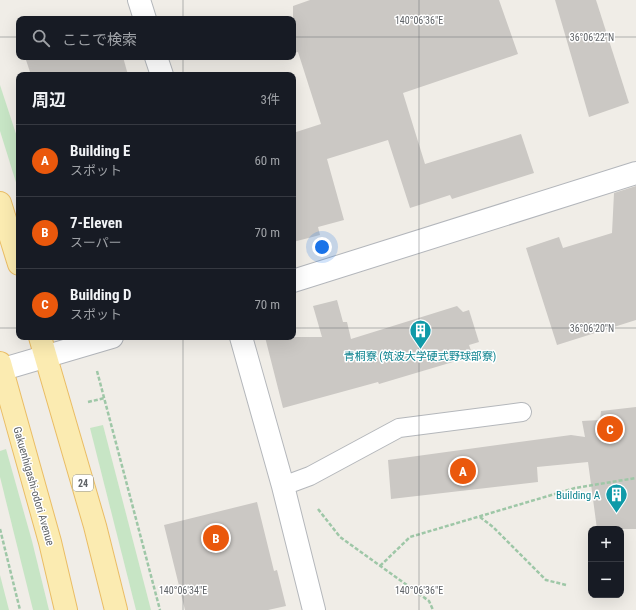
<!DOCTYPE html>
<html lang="ja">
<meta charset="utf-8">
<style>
:root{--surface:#171b24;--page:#242831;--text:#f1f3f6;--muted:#9ea1a6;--line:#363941;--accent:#ea580c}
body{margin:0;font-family:"Roboto Condensed","Noto Sans JP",sans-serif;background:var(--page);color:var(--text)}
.controls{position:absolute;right:12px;bottom:12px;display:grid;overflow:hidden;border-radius:8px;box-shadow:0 4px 16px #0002}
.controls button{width:36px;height:36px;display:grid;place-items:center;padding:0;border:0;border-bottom:1px solid var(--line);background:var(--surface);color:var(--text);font:20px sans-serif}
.you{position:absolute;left:322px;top:247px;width:14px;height:14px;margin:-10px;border:3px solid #fff;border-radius:50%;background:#1a73e8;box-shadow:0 0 0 6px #1a73e833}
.badge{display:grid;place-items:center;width:26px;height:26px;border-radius:50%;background:var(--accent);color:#fff;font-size:13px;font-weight:700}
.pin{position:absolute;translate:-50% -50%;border:2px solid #fff;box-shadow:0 1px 4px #0006}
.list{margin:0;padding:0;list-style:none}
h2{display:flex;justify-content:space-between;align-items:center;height:52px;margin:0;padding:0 16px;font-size:17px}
h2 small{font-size:13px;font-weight:400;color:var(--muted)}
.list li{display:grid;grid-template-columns:26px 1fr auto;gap:12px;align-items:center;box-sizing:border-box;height:72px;padding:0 16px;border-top:1px solid var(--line)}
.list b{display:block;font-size:15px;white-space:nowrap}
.list p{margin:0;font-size:13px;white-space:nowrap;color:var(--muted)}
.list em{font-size:13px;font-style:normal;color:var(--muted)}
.icon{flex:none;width:22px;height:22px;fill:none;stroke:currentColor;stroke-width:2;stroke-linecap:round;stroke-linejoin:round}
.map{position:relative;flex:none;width:636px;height:610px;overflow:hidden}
.search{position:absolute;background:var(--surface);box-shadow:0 4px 16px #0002;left:16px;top:16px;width:280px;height:44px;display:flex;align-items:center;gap:10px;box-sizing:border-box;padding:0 14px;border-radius:8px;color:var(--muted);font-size:15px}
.panel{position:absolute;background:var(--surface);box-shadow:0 4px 16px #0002;left:16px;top:72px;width:280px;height:268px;border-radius:8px}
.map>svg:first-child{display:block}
.green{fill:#c7e5c5}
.building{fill:#cbc8c4}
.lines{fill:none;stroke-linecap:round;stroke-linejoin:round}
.lane-casing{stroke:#b4b7bb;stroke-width:20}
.street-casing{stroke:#b4b7bb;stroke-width:24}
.secondary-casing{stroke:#b3b6bb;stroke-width:24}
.primary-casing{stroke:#eabd65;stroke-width:24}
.path{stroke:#9ec7a7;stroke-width:2.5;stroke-dasharray:4 2;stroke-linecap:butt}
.lane{stroke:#fff;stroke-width:18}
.street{stroke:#fff;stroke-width:22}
.secondary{stroke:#fff;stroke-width:22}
.primary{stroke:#fbebb1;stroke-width:22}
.ticks{fill:none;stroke:#5e6266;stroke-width:1;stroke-opacity:0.45}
.labels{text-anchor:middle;stroke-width:3;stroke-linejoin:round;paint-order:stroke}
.shield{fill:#fff;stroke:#8e9194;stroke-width:1}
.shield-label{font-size:10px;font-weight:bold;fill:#5e6266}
.culture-label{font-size:11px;fill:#0d838f;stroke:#fff}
.street-label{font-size:11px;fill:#5e6266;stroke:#fff}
.ticks-label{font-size:10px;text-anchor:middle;fill:#5e6266;stroke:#fff;stroke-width:3;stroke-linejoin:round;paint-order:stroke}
</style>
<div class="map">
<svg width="636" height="610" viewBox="0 0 636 610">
<rect width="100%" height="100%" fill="#f0ede7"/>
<!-- green -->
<g class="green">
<path d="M 0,85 L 19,143 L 19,192 L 0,131 Z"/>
<path d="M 103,425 L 151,610 L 136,610 L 90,428 Z"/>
<path d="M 6,449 L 32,541 L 49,610 L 33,610 L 0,477 L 0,451 Z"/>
<path d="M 0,575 L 9,610 L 0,610 Z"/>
</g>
<!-- building -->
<g class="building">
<path d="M 310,0 L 499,0 L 518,54 L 403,93 L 425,164 L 521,134 L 534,173 L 452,199 L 450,195 L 410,208 L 388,140 L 327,159 L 344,220 L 318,227 L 320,235 L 293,242 L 293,133 L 321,124 L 298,52 L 293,53 L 293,6 Z"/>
<path d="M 555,0 L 596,0 L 629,103 L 589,117 Z"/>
<path d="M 25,57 L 123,57 L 128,75 L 31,75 Z"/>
<path d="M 636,186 L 636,320 L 557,345 L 526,248 L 559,237 L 563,248 L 612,233 L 614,193 Z"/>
<path d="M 337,300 L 343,322 L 347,322 L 351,339 L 457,306 L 463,312 L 469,310 L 479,342 L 469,345 L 473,356 L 379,384 L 378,382 L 283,408 L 265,337 L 322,337 L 313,306 Z"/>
<path d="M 636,407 L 636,529 L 597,529 L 588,462 L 537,467 L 538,482 L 391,499 L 388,460 L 571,435 L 585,437 L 582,421 L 600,420 L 601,411 Z"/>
<path d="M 257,502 L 274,571 L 277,570 L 286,606 L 268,610 L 185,610 L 164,525 Z"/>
</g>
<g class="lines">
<defs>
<path id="lane" d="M 283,486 L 310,476 L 399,428 L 522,412"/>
<g id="street">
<path d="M 139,0 L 145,19"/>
<path d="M 156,57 L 162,75"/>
<path d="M 241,337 L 283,486 L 314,610"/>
</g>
<g id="secondary">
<path d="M 293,281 L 636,173"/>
<path d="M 0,370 L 112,337"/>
</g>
<g id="primary">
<path d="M 0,203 L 19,264"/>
<path d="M 40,337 L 95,526 L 116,610"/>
<path d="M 0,363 L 50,542 L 66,610"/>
</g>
</defs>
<!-- lane casing -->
<use href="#lane" class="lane-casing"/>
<!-- street casing -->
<use href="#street" class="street-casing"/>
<!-- secondary casing -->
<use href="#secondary" class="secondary-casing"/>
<!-- primary casing -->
<use href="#primary" class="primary-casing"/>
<!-- path -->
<g class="path">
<path d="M 97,371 L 160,610"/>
<path d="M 88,402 L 105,398"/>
<path d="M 318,509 L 340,537 L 429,601 L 433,610"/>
<path d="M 480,517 L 493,527 L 546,580 L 566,585"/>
<path d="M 0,529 L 20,610"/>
<path d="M 380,566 L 410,537 L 575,488 L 636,478"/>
</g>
<!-- lane -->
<use href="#lane" class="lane"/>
<!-- street -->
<use href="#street" class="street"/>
<!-- secondary -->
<use href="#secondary" class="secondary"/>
<!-- primary -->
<use href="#primary" class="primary"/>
</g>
<!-- ticks -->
<path class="ticks" d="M 183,0 L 183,19M 419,0 L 419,610M 0,37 L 19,37M 293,37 L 636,37M 183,57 L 183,75M 0,328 L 19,328M 293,328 L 636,328M 183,337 L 183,610"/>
<!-- icons -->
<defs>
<symbol id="building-pin" viewBox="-11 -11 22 30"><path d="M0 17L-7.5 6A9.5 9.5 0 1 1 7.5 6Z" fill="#0f9aa8" stroke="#fff"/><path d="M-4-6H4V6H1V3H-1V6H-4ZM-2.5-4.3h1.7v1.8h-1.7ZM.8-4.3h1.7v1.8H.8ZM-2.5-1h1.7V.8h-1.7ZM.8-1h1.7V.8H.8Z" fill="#fff"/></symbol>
</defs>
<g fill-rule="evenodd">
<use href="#building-pin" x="408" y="318" width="25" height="34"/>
<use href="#building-pin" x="604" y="482" width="25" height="34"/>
</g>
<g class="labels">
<!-- shield labels -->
<rect class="shield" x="73" y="475" width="20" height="16" rx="3"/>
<g class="shield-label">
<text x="83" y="487">24</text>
</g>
<!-- culture labels -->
<g class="culture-label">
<text x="420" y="360">青桐寮 (筑波大学硬式野球部寮)</text>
<text x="600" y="499" text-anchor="end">Building A</text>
</g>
<!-- street labels -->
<g class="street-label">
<text transform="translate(34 486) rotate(74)" y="4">Gakuenhigashi-odori Avenue</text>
</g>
</g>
<g class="ticks-label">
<text x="419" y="24">140°06'36"E</text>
<text x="592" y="41">36°06'22"N</text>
<text x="592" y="332">36°06'20"N</text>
<text x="183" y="594">140°06'34"E</text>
<text x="419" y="594">140°06'36"E</text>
</g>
</svg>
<div class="controls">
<button>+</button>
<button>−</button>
</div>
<div class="you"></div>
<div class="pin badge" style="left:463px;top:471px">A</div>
<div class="pin badge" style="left:216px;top:538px">B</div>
<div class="pin badge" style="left:610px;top:429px">C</div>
<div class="search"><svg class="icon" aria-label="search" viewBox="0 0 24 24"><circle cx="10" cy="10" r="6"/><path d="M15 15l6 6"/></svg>ここで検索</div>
<section class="panel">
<h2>周辺<small>3件</small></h2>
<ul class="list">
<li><span class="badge">A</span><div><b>Building E</b><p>スポット</p></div><em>60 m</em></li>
<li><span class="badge">B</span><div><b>7-Eleven</b><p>スーパー</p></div><em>70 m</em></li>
<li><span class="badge">C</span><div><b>Building D</b><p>スポット</p></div><em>70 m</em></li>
</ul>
</section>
</div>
